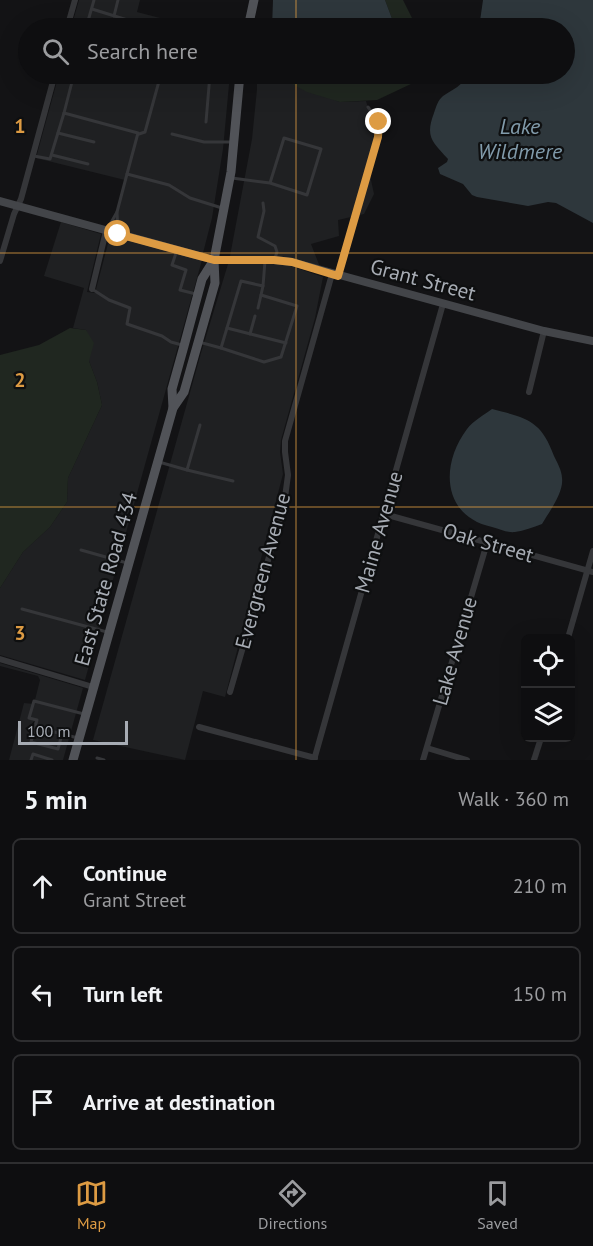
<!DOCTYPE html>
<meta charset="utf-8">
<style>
:root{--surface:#0e0e10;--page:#171719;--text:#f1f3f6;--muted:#9b9c9f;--line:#2e2e30;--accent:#dd9b43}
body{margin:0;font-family:"PT Sans",sans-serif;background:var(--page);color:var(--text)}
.controls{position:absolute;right:18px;bottom:18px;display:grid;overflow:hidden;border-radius:9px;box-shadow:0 6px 24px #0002}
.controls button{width:54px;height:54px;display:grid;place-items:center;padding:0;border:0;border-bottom:2px solid var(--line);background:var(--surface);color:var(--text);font:30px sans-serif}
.scale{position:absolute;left:18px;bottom:15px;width:110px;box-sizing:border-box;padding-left:6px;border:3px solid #a7acb4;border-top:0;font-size:16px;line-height:21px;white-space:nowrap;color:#a7acb4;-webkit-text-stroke:4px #0e0f10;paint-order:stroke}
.stop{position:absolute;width:18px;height:18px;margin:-14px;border:4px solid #dd9b43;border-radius:50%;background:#fff}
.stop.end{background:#dd9b43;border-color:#fff;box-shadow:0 2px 6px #0008}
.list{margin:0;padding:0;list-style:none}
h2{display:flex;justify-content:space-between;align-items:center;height:78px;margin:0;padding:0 24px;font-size:26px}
h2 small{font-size:20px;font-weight:400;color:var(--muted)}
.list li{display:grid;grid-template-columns:39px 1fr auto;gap:18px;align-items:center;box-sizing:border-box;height:96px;margin:0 12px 12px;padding:0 12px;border:2px solid var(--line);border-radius:9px}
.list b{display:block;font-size:22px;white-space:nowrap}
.list p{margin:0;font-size:20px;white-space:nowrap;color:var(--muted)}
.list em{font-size:20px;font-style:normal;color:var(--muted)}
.icon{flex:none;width:33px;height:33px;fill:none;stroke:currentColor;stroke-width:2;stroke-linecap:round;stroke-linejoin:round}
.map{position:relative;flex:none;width:593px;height:760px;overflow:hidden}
.search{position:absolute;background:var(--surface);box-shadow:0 6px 24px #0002;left:18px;right:18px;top:18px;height:66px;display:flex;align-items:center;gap:15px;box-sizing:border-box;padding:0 21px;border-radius:33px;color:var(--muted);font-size:22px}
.sheet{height:402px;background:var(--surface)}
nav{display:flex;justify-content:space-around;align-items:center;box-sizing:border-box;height:84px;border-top:2px solid var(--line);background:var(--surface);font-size:16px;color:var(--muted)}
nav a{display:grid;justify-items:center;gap:3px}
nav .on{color:var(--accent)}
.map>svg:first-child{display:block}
.built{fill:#1f2022}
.green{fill:#202720}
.water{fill:#2e373c}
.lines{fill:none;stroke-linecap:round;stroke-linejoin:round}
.lane{stroke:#353639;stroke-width:3}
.street{stroke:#353639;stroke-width:6}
.secondary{stroke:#434549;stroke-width:8}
.primary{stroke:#515358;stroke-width:9}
.route{stroke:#dd9b43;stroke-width:8}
.grid{fill:none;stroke:#dd9b43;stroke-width:1.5;stroke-opacity:0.55}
.labels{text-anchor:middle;stroke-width:4.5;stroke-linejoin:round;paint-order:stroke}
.street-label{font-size:21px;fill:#a7acb4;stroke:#0e0f10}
.water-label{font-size:22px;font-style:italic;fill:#819bab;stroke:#0e0f10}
.grid-label{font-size:20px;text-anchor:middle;font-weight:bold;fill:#dd9b43;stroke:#0e0f10;stroke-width:4.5;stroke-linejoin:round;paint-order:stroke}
</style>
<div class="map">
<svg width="593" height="760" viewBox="0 0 593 760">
<rect width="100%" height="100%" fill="#131315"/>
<!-- built -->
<g class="built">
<path d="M 79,0 L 140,0 L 137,12 L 198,28 L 71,28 Z"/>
<path d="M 59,74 L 230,74 L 223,149 L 212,218 L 203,253 L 112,229 L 125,180 L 36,158 Z"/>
<path d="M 257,74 L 273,74 L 275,76 L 340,102 L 366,101 L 374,128 L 382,139 L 368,166 L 374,194 L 364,214 L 338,220 L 339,236 L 311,244 L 320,267 L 274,256 L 230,256 L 252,139 L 257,89 Z"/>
<path d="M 61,222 L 101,234 L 87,292 L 95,293 L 110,236 L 202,260 L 85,680 L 0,655 L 0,588 L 23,552 L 50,527 L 67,502 L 68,478 L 102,405 L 97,382 L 89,361 L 86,330 L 73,328 L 84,288 L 44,276 Z"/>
<path d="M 274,263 L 291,266 L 323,277 L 315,318 L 281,440 L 280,452 L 283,474 L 225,697 L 203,691 L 185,760 L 93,740 L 201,353 L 228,264 Z"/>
<path d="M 0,663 L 83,688 L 63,760 L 9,760 L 24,703 L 34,704 L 40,680 L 38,676 L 0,666 Z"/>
</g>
<!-- green -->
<g class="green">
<path d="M 385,0 L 403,0 L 417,28 L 394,28 L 394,24 Z"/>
<path d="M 273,74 L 300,74 L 327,83 L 349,83 L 374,74 L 418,74 L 413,83 L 377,100 L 340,102 L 307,92 Z"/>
<path d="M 70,328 L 86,330 L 94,343 L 89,361 L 97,382 L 102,405 L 68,478 L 67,502 L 50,527 L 23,552 L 0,588 L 0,355 L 39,345 Z"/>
</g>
<!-- water -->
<g class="water">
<path d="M 273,0 L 385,0 L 394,24 L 394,28 L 272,28 Z"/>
<path d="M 483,0 L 593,0 L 593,223 L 556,203 L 548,202 L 528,206 L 477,197 L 472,195 L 463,184 L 440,174 L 438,168 L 447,162 L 448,159 C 432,141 425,137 434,113 C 436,107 438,100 443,96 C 452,90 464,85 467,74 L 564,74 L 564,28 L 479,28 Z"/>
<path d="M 300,74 L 374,74 C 341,87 334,86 300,74 Z"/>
<path d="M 492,409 C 527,418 541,420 554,456 C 557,462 562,471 562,478 C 564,492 549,512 542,524 C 533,527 524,531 515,532 C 508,533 499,529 492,527 C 442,516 440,465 467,429 C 473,421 484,415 492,409 Z"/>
</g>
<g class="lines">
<!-- lane -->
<g class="lane">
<path d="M 92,9 L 153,28"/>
<path d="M 114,16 L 118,0"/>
<path d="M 87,26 L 96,28"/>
<path d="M 86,28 L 94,0"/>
<path d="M 64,113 L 74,74"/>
<path d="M 206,122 L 210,74"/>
<path d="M 58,133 L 94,142"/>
<path d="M 139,134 L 145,132 L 161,74"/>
<path d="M 172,134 L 204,142 L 232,142"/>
<path d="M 52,155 L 88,164"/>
<path d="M 34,156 L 50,159 L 64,113 L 138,133 L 127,174"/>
<path d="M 232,178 L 270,183 L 307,195 L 321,149 L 284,138 L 270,183"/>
<path d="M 263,203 L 264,211 L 258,237 L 275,246 L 277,252 L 275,258"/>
<path d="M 108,228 L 117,212"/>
<path d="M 118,232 L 117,212 L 127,174 L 169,185 L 190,198 L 222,208"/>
<path d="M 177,250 L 172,265 L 186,270 L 180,290 L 196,294"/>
<path d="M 338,274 L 378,137 L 379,122 L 368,107"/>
<path d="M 92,289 L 109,300 L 130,308 L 127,324 L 162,336 L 171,342 L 182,345"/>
<path d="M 258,308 L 261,295"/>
<path d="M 227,328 L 286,343"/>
<path d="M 250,334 L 255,316"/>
<path d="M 199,342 L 221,348 L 241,281 L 263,286 L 265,261"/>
<path d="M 221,348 L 264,362 L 281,357 L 297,306 L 261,295 L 263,286"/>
<path d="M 159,462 L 187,470 L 200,425"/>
<path d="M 187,470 L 233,481"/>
<path d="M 81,550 L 127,563"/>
<path d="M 22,609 L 107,632"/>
<path d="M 35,727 L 31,742 L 58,749 L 62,734"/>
<path d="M 78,738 L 35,727 L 37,720 L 29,718 L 34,701 L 84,714"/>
<path d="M 97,758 L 104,760"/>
<path d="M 31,760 L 33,754 L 52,760"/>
</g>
<!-- street -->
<g class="street">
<path d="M 67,28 L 75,0"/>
<path d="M 0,261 L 14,214 L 21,199 L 55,74"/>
<path d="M 92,289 L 106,231"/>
<path d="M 529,392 L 544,331"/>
<path d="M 384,514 L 593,572"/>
<path d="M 568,638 L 593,551"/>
<path d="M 0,659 L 93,687"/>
<path d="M 230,692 L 284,505 L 288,475 L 285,452 L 285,441 L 332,274"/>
<path d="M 199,727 L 315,758"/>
<path d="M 427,748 L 467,760"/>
<path d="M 314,760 L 443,304"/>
<path d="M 423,760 L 487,543"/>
<path d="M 534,760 L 541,738"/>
</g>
<!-- secondary -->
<path class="secondary" d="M 0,201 L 214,260 L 274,260 L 292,262 L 544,331 L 593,341"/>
<!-- primary -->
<g class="primary">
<path d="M 248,28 L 254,0"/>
<path d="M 173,408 L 172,389 L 184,346 L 202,279 L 214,260"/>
<path d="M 73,760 L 173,408 L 184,392 L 215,283 L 214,260 L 231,172 L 240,74"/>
</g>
</g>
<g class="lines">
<!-- route -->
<path class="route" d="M 118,234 L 214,260 L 274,260 L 292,262 L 338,276 L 378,137 L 379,122"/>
</g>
<!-- grid -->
<path class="grid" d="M 296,0 L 296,28M 296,74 L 296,760M 0,253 L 593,253M 0,507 L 593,507"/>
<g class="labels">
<!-- street labels -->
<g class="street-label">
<text transform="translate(423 280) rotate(15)" y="7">Grant Street</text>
<text transform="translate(379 532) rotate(-74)" y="7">Maine Avenue</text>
<text transform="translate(488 543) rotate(16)" y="7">Oak Street</text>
<text transform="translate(263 571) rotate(-75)" y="7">Evergreen Avenue</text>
<text transform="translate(106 579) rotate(-74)" y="7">East State Road 434</text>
<text transform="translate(455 651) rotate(-74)" y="7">Lake Avenue</text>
</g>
<!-- water labels -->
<g class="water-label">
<text x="520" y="134">Lake<tspan x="520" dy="25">Wildmere</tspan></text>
</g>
</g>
<g class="grid-label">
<text x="20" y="133">1</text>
<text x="20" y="387">2</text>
<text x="20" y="640">3</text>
</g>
</svg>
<div class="controls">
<button><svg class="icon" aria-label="locate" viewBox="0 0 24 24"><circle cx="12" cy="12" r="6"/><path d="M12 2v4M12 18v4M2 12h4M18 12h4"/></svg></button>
<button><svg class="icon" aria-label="layers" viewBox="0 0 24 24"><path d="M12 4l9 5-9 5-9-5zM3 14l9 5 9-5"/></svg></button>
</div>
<div class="scale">100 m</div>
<div class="stop" style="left:118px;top:234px"></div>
<div class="stop end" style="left:379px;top:122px"></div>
<div class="search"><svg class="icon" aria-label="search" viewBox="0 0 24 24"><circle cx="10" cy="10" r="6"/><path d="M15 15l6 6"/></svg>Search here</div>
</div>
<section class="sheet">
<h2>5 min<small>Walk · 360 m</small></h2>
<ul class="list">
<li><svg class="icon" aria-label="ahead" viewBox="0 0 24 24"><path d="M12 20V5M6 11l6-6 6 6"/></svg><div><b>Continue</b><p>Grant Street</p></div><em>210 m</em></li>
<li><svg class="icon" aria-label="left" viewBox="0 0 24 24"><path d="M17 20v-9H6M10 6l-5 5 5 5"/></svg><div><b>Turn left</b></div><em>150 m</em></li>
<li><svg class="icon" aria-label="arrive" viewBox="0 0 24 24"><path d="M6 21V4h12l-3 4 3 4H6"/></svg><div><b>Arrive at destination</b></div></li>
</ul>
</section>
<nav>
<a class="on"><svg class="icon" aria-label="map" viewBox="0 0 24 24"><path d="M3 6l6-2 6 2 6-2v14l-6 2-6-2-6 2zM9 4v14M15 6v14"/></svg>Map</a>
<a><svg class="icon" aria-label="directions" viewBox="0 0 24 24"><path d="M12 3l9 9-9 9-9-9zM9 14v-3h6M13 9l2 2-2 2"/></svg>Directions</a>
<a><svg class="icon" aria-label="saved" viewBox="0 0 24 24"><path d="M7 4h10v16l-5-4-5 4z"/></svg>Saved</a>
</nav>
